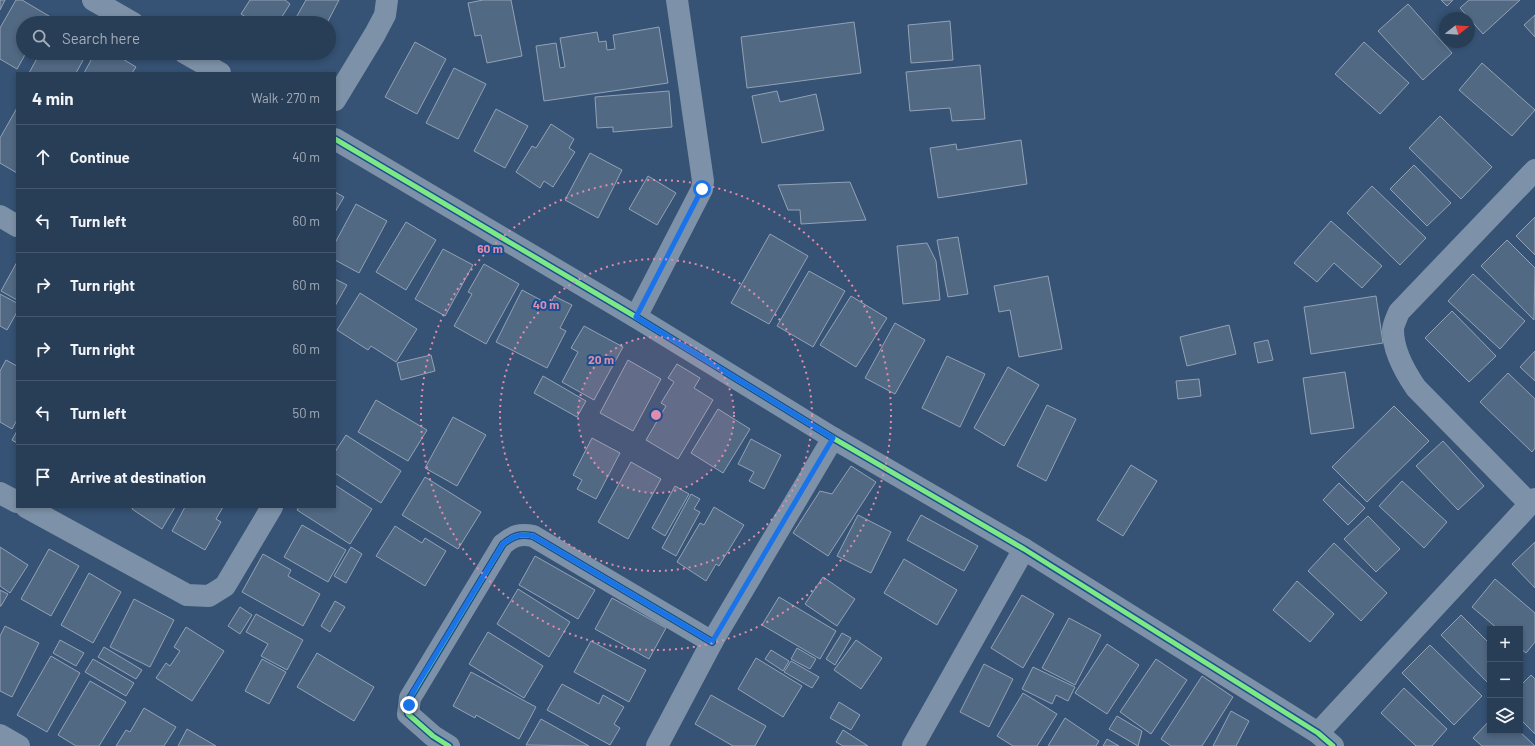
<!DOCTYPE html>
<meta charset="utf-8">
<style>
:root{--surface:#283e57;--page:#30455d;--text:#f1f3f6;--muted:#a5aeba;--line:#44576d}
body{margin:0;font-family:Barlow,sans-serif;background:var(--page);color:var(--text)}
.controls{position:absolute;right:12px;bottom:12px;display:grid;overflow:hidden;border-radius:0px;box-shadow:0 2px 6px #0003}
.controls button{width:36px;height:36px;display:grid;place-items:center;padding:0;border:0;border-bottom:1px solid var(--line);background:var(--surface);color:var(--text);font:20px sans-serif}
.compass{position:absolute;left:1439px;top:12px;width:36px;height:36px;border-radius:50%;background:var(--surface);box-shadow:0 2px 6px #0003;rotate:73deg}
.stop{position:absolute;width:12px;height:12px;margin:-9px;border:3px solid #1a73e8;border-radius:50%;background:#fff}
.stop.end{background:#1a73e8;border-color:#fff;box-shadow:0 1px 4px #0008}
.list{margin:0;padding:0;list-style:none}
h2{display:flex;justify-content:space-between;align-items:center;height:52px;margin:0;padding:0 16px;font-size:17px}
h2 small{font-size:13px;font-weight:400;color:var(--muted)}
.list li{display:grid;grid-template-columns:26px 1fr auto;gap:12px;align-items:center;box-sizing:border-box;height:64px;padding:0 16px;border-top:1px solid var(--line)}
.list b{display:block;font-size:15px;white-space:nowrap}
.list em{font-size:13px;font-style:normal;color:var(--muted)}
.icon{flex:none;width:22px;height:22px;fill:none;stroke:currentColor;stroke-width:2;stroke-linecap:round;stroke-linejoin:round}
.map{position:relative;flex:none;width:1535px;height:746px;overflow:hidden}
.search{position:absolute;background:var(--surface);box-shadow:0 2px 6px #0003;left:16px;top:16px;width:320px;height:44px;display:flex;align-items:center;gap:10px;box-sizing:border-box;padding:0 14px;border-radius:22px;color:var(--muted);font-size:15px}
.panel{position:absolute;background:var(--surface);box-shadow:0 2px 6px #0003;left:16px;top:72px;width:320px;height:436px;border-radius:0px}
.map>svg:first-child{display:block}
.building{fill:#526984;stroke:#92a2b6}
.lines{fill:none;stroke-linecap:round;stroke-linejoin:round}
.street{stroke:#7d92a8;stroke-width:22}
.cycleway-casing{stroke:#1b4f8f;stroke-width:8}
.cycleway{stroke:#7ce984;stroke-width:5}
.route{stroke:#1a73e8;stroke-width:5}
.ring{fill:none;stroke:#e08cad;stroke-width:2;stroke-dasharray:2 4}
.centre{fill:#e08cad;stroke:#1b4f8f;stroke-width:2}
.ring-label{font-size:12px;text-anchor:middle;font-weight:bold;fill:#e08cad;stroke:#1b4f8f;stroke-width:4;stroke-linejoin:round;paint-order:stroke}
</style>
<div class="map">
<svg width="1535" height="746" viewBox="0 0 1535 746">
<rect width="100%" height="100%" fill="#365274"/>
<!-- building -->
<g class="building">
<path d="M 0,0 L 5,0 L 0,10 Z"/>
<path d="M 16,0 L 22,0 L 54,19 L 52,23 L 23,23 L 23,53 L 26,53 L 17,69 L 0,59 L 0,28 Z"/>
<path d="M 250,0 L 285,0 L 290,4 L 278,23 L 255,23 L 241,14 Z"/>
<path d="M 306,0 L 339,0 L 327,23 L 293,23 Z"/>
<path d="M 483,0 L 511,0 L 522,56 L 487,63 L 481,35 L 475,36 L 468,3 Z"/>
<path d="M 1441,0 L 1453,0 L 1447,6 Z"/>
<path d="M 1469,0 L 1520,0 L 1483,34 L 1460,8 Z"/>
<path d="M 1408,4 L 1452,53 L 1423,80 L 1378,31 Z"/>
<path d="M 1535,15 L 1535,37 L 1524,25 Z"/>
<path d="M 950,21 L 953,60 L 911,63 L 908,25 Z"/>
<path d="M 854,22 L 861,73 L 747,88 L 741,37 Z"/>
<path d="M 659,27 L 668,83 L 544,101 L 536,46 L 556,43 L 560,68 L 565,67 L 560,38 L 597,32 L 599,42 L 606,41 L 607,50 L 615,49 L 613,35 Z"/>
<path d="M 415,42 L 446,59 L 417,114 L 385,97 Z"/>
<path d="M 1364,42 L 1409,83 L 1380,114 L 1335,74 Z"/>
<path d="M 40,53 L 87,53 L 76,73 L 29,73 Z"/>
<path d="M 95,53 L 113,53 L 136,67 L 132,73 L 84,73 Z"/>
<path d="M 1482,63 L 1535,110 L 1512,136 L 1459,90 Z"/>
<path d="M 980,65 L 985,119 L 952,121 L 950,108 L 910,111 L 906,72 Z"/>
<path d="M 454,68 L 486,84 L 458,139 L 426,123 Z"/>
<path d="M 669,91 L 672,127 L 613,132 L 613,127 L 597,128 L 595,97 Z"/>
<path d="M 777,91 L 780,102 L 816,94 L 824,130 L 762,143 L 752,96 Z"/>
<path d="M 17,108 L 17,173 L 0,163 L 0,138 Z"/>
<path d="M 496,109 L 528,126 L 505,168 L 474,151 Z"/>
<path d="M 1440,116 L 1492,167 L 1461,199 L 1409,148 Z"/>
<path d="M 551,124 L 574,139 L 569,148 L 575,152 L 553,187 L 544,181 L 540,188 L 516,172 L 532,146 L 536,148 Z"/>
<path d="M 1021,140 L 1027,184 L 938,198 L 930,148 L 956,144 L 957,150 Z"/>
<path d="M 590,153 L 622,170 L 598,218 L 565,200 Z"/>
<path d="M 1414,165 L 1451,203 L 1427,226 L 1390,189 Z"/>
<path d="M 648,176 L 676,193 L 657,225 L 629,209 Z"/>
<path d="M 850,182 L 866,220 L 801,224 L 800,210 L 788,210 L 778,185 Z"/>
<path d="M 1372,186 L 1426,238 L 1400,265 L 1347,213 Z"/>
<path d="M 335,192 L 344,197 L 335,212 Z"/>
<path d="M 356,204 L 387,221 L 359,273 L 335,260 L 335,243 Z"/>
<path d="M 1535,217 L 1535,255 L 1516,236 Z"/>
<path d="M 1331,221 L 1382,266 L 1362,288 L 1334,263 L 1317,282 L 1294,263 Z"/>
<path d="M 406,222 L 436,240 L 406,290 L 376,272 Z"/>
<path d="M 770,234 L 808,256 L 769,324 L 731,303 Z"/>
<path d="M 958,237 L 968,294 L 948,297 L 937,240 Z"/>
<path d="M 1507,240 L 1535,268 L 1534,320 L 1481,266 Z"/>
<path d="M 927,243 L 936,261 L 940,300 L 903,304 L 897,246 Z"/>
<path d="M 443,249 L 473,265 L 445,316 L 415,299 Z"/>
<path d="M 17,262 L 17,300 L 1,291 Z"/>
<path d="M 484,264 L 519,284 L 486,344 L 454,326 L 472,294 L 468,292 Z"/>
<path d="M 809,271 L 845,291 L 813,347 L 777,326 Z"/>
<path d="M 1473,274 L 1525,321 L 1500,349 L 1448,301 Z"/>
<path d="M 1048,276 L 1062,349 L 1019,357 L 1010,310 L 999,312 L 994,286 Z"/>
<path d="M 335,279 L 347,285 L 335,306 Z"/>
<path d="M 522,290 L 550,305 L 554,296 L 572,305 L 560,328 L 566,331 L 547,368 L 496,342 Z"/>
<path d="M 360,293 L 417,329 L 396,362 L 371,346 L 368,350 L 337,330 Z"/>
<path d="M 0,294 L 17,303 L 17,312 L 7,330 L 0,326 Z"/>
<path d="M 851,296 L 887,318 L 856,367 L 820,345 Z"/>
<path d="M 1376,296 L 1383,343 L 1311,354 L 1304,307 Z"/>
<path d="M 1452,311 L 1496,356 L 1469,382 L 1425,338 Z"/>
<path d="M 895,323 L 925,340 L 895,394 L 865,378 Z"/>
<path d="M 1229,325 L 1236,354 L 1187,366 L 1180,337 Z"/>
<path d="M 584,326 L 623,347 L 594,400 L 562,382 L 578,352 L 571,348 Z"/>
<path d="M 1268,340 L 1273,360 L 1258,363 L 1254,343 Z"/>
<path d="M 1535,351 L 1535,381 L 1520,367 Z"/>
<path d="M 431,355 L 435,371 L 401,380 L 397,363 Z"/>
<path d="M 947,356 L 985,374 L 960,427 L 922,408 Z"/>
<path d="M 6,360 L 17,366 L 17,420 L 12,429 L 0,422 L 0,371 Z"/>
<path d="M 628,360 L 661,379 L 633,431 L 600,413 Z"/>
<path d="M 677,364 L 700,378 L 694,388 L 713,400 L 678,459 L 646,440 L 666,406 L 661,403 L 674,382 L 668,378 Z"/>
<path d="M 1008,367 L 1039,385 L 1004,446 L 974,428 Z"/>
<path d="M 1345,372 L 1354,428 L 1311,434 L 1303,378 Z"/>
<path d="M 1508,373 L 1535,399 L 1535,448 L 1532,452 L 1480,402 Z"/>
<path d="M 543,376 L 586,401 L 577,417 L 534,393 Z"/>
<path d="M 1199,379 L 1201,396 L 1178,399 L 1176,381 Z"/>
<path d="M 376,400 L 427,430 L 408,461 L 358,432 Z"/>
<path d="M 1047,405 L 1076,419 L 1046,481 L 1017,466 Z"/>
<path d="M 1394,406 L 1429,441 L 1367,502 L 1332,467 Z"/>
<path d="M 718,409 L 750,429 L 723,473 L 691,453 Z"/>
<path d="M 453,417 L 486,435 L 457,486 L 425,468 Z"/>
<path d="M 17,431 L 17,443 L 12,440 Z"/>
<path d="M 346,435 L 401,471 L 381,503 L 335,473 L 335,452 Z"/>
<path d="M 592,438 L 620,453 L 596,499 L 577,489 L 582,480 L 573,475 Z"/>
<path d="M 751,439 L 781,455 L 764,489 L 749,481 L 754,472 L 738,464 Z"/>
<path d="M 1443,441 L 1484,486 L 1458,510 L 1416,466 Z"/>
<path d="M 631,462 L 661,479 L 628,539 L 598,522 Z"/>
<path d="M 1131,465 L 1157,481 L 1123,536 L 1097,520 Z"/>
<path d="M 851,466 L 876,482 L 828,556 L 793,533 L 820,491 L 832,494 Z"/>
<path d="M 425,477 L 481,512 L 458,549 L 402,515 Z"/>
<path d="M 1402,481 L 1447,522 L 1424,548 L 1379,506 Z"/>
<path d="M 1339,483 L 1365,508 L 1348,525 L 1323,500 Z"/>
<path d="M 335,485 L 372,509 L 350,544 L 297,510 L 299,507 L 335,507 Z"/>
<path d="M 675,486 L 689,494 L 665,536 L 652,528 Z"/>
<path d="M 691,494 L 700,499 L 694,509 L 700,512 L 676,556 L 662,548 Z"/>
<path d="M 133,507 L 175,507 L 162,529 L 132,509 Z"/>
<path d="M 185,507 L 223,507 L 216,519 L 221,522 L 205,550 L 172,531 Z"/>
<path d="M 714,507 L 744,525 L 719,566 L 716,564 L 706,581 L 677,562 L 700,523 L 704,525 Z"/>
<path d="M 858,515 L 891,532 L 871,573 L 837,556 Z"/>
<path d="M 921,515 L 978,546 L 964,571 L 907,540 Z"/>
<path d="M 1368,516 L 1400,549 L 1376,572 L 1344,539 Z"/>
<path d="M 302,525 L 346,550 L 328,582 L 284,557 Z"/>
<path d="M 395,526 L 422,543 L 425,538 L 446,551 L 425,586 L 376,556 Z"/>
<path d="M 1535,542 L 1535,588 L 1512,564 Z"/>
<path d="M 1334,543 L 1387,593 L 1361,621 L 1308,571 Z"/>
<path d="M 0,547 L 28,565 L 10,593 L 0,586 Z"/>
<path d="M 351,547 L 362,554 L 346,583 L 334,576 Z"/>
<path d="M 49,549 L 79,566 L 51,616 L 21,599 Z"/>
<path d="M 263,554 L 291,570 L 288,576 L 320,594 L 303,626 L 242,592 Z"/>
<path d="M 535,556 L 595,590 L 578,619 L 519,585 Z"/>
<path d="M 904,559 L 957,590 L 937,625 L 884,593 Z"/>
<path d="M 89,573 L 121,592 L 93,643 L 61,625 Z"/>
<path d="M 823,577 L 855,599 L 837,626 L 805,604 Z"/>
<path d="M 1495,579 L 1535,613 L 1535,642 L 1526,653 L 1520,648 L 1520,629 L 1498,629 L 1472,607 Z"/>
<path d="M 1297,581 L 1334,614 L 1310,642 L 1273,610 Z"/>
<path d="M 518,589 L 570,622 L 549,657 L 497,624 Z"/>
<path d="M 0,590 L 8,594 L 1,606 L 0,606 Z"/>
<path d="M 1022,595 L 1054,614 L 1023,668 L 991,648 Z"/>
<path d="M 779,597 L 836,631 L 820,659 L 762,625 Z"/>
<path d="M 612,598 L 666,628 L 649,659 L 595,629 Z"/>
<path d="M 134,599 L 174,620 L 150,667 L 110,647 Z"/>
<path d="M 335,601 L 345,607 L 330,632 L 321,626 Z"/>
<path d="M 240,607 L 252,615 L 240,634 L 228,626 Z"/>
<path d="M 256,614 L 303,640 L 287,670 L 261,656 L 268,644 L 246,632 Z"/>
<path d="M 1461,615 L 1490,644 L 1490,683 L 1489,684 L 1441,635 Z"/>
<path d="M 1069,618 L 1101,635 L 1075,685 L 1042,668 Z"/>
<path d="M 5,626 L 39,643 L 12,697 L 0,691 L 0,636 Z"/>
<path d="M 186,627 L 224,651 L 192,701 L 156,678 L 166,663 L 170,666 L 180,651 L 174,647 Z"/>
<path d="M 488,632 L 543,666 L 524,698 L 469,664 Z"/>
<path d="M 842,633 L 851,638 L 835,665 L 826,659 Z"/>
<path d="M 60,640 L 84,653 L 76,666 L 53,653 Z"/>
<path d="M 856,640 L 882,658 L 861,689 L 834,670 Z"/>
<path d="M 591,641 L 646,670 L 629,702 L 574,672 Z"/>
<path d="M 1107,644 L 1139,665 L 1107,714 L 1075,693 Z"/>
<path d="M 1430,645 L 1482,696 L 1454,725 L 1402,673 Z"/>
<path d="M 104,647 L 142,670 L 136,679 L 98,657 Z"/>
<path d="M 797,648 L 816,659 L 810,669 L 791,659 Z"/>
<path d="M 771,650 L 789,661 L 783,671 L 765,659 Z"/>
<path d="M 317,653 L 374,687 L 354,721 L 297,687 Z"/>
<path d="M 51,656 L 80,673 L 47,732 L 17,715 Z"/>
<path d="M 756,658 L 802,686 L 783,717 L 738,689 Z"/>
<path d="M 93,659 L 134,683 L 126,696 L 85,672 Z"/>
<path d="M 262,659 L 286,672 L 269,704 L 245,691 Z"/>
<path d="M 1156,659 L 1187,680 L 1151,734 L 1120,712 Z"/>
<path d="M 791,661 L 819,677 L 812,688 L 784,672 Z"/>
<path d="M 984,664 L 1013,679 L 989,727 L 960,712 Z"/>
<path d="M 1033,667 L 1075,687 L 1068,701 L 1056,695 L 1052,704 L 1022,689 Z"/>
<path d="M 471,672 L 536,707 L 519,739 L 476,715 L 475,718 L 453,706 Z"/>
<path d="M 1531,675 L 1535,679 L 1535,734 L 1520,719 L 1520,686 Z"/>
<path d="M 1202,676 L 1233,697 L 1202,746 L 1171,746 L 1161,739 Z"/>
<path d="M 90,681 L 126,702 L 99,746 L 76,746 L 58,735 Z"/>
<path d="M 562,684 L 599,704 L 603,695 L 624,707 L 614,724 L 620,728 L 610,745 L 547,710 Z"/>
<path d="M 1404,688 L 1447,729 L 1432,746 L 1416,746 L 1381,713 Z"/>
<path d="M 1023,693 L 1057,714 L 1037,746 L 1013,746 L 997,736 Z"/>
<path d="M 711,695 L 766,726 L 755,746 L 733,746 L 695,724 Z"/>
<path d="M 839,702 L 860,715 L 851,730 L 830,718 Z"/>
<path d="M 144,708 L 176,727 L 164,746 L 116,746 L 126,730 L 130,732 Z"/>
<path d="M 1231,711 L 1249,721 L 1236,746 L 1213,746 Z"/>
<path d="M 1117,716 L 1142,731 L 1138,746 L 1109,729 Z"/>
<path d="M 1065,718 L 1099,741 L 1096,746 L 1048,746 Z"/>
<path d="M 541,719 L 589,746 L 526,745 Z"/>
<path d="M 1490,720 L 1490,731 L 1519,731 L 1535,746 L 1482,746 L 1473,738 Z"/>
<path d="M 187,729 L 216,746 L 178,746 Z"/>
<path d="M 843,730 L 868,746 L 843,746 L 836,742 Z"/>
<path d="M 1107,739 L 1119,746 L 1103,746 Z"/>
</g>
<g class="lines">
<!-- street -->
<g class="street">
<path d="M 93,0 L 133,23"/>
<path d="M 185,53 L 220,73"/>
<path d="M 335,100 L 375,34 L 385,15 L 387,0"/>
<path d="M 335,139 L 636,317 L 833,438 L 1024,549 L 1318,733 L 1333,746"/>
<path d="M 1535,170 L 1399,312 C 1397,317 1393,325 1393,330 C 1393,350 1405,372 1416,388 L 1530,504 L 1535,499"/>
<path d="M 0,216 L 17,226"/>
<path d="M 636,317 L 702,189 L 703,181 L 677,0"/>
<path d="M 0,493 L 17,502"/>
<path d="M 26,507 L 187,595 L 209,596 L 225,586 L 272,507"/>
<path d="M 1318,733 L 1530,504"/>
<path d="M 0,735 L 19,746"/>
<path d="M 449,746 L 433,736 L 408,714 L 410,698 L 503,544 C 513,536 520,533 533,536 L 712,642"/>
<path d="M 657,746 L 712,642 L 833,438"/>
<path d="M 913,746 L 1024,549"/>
</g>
<defs>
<g id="cycleway">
<path d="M 335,139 L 636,317 L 833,438 L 1024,549 L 1318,733 L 1333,746"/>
<path d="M 449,746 L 433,736 L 408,714 L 410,698 L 503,544 C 513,536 520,533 533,536 L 712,642"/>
</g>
</defs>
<!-- cycleway casing -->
<use href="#cycleway" class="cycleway-casing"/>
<!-- cycleway -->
<use href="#cycleway" class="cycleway"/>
</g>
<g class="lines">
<!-- route -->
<path class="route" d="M 409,705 L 410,698 L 416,687 L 503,544 C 513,536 520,533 533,536 L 712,642 L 833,438 L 636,317 L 702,189"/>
</g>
<!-- distance rings -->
<circle cx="656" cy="415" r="78" fill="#e08cad" fill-opacity=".12"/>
<g class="ring">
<circle cx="656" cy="415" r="78"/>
<circle cx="656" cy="415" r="156"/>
<circle cx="656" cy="415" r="235"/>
</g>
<circle cx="656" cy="415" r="6" class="centre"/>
<g class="ring-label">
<text x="490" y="253">60 m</text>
<text x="546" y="309">40 m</text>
<text x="601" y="364">20 m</text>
</g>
</svg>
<div class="controls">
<button>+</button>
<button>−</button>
<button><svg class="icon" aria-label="layers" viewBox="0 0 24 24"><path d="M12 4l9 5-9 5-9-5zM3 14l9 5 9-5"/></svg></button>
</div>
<svg class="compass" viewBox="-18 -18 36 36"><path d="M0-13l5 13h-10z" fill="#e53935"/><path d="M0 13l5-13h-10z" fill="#a5aeba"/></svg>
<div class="stop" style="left:702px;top:189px"></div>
<div class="stop end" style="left:409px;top:705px"></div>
<div class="search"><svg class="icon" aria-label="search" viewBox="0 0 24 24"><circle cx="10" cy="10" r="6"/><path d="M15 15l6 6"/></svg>Search here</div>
<section class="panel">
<h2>4 min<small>Walk · 270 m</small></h2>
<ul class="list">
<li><svg class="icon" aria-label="ahead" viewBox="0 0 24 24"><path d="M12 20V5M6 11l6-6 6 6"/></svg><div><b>Continue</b></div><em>40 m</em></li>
<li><svg class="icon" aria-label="left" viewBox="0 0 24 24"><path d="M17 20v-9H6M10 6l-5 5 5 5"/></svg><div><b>Turn left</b></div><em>60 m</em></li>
<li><svg class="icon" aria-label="right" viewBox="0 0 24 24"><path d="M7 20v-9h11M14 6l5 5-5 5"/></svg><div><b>Turn right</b></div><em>60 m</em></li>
<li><svg class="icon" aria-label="right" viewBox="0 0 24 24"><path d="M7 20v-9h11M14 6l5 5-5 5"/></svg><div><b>Turn right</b></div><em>60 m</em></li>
<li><svg class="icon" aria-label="left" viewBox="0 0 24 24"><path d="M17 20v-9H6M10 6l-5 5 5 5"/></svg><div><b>Turn left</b></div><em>50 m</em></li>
<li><svg class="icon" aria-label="arrive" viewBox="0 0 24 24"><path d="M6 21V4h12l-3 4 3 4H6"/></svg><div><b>Arrive at destination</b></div></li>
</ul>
</section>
</div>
